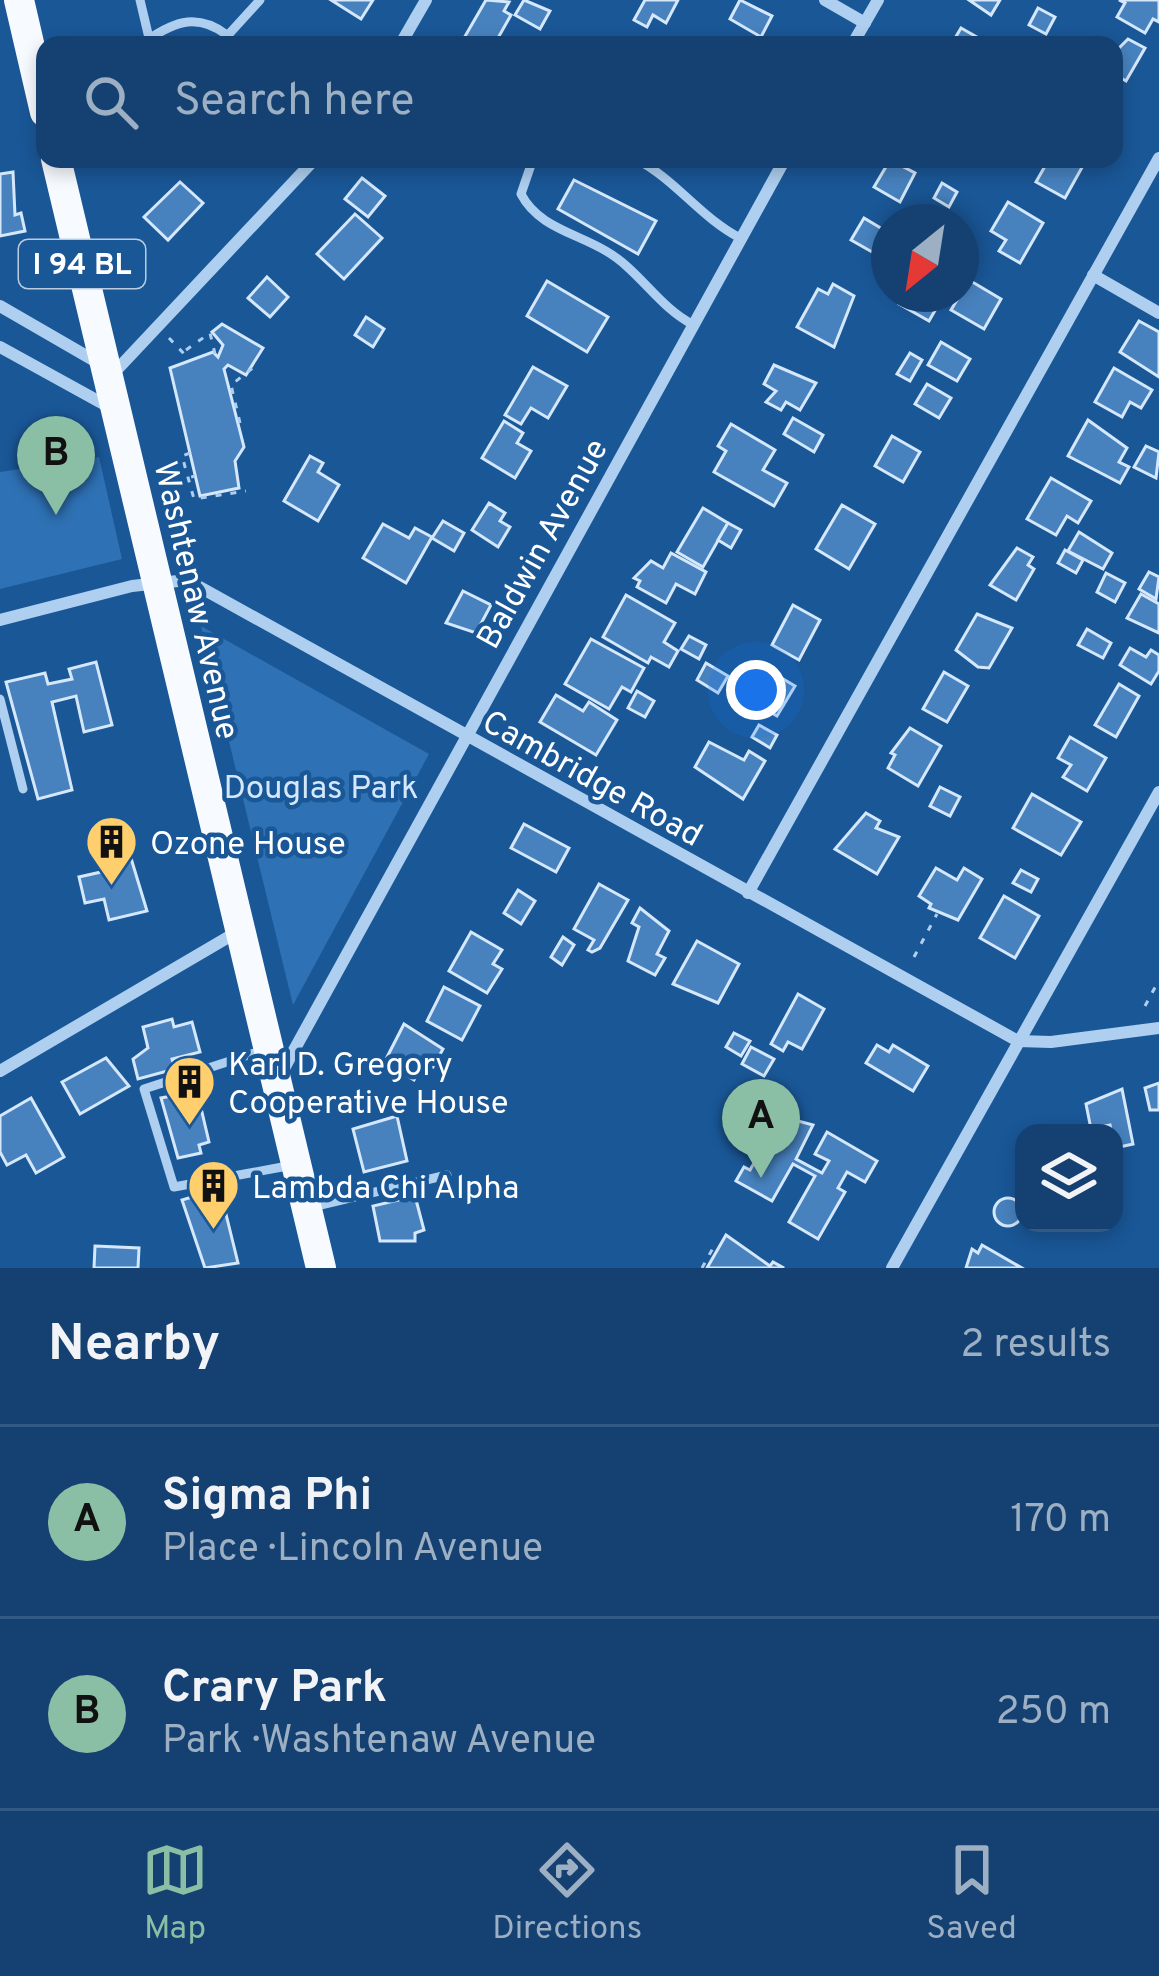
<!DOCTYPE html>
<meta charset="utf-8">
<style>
:root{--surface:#144171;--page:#214c79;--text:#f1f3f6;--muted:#9dafc3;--line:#335a84;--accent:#8abfa5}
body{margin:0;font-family:Overpass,sans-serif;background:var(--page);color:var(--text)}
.controls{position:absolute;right:36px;bottom:36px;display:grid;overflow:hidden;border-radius:24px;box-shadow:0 6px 18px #0003}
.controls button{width:108px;height:108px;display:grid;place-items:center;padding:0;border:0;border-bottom:3px solid var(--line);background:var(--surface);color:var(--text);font:60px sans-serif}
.compass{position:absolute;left:871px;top:204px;width:108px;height:108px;border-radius:50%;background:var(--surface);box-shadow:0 6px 18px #0003;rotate:210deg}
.you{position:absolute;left:756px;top:690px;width:42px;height:42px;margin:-30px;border:9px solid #fff;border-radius:50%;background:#1a73e8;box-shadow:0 0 0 18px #1a73e833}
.badge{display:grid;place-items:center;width:78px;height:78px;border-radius:50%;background:var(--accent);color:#111;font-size:39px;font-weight:700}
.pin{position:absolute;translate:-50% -99px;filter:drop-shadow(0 3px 6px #0008)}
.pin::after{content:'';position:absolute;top:63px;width:42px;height:36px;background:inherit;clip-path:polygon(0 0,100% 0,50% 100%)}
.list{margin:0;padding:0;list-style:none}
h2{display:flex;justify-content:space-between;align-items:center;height:156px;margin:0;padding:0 48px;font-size:51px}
h2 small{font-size:39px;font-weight:400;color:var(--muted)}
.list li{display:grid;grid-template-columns:78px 1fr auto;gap:36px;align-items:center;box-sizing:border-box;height:192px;padding:0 48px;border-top:3px solid var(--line)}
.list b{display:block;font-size:45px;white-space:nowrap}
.list p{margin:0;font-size:39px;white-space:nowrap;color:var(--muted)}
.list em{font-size:39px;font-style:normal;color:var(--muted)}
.icon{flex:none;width:66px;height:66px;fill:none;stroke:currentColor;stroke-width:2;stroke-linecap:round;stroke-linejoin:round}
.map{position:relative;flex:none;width:1159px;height:1268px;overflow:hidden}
.search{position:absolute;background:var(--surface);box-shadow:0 6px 18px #0003;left:36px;right:36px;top:36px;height:132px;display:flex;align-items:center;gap:30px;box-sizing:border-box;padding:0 42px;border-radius:24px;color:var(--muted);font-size:45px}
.sheet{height:540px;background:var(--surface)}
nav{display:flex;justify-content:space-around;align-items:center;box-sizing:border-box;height:168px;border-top:3px solid var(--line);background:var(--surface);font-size:33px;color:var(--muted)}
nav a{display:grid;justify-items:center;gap:6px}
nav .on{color:var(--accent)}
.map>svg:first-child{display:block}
.green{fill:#2e71b4}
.building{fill:#4782bf;stroke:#d5e8fb;stroke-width:3}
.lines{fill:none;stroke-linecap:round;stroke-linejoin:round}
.path{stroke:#aecff0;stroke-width:3;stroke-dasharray:6 9;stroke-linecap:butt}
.lane{stroke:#aecff0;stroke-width:9}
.street{stroke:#aecff0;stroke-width:12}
.primary{stroke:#f7faff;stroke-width:30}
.labels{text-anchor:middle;stroke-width:9;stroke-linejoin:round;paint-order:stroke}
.shield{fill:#1a5797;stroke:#bacde0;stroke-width:3}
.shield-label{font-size:30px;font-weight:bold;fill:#fff}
.street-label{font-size:33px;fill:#fff;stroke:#1a5797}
.park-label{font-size:33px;fill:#d5e8fb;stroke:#1a5797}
.poi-label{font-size:33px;fill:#fff;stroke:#1a5797;text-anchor:start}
</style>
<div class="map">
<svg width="1159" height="1268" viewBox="0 0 1159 1268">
<rect width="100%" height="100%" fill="#1a5797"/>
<!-- green -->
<g class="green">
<path d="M 99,457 L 122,559 L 0,589 L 0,472 Z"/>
<path d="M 201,626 L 429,754 L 293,1005 Z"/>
</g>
<!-- building -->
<g class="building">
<path d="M 331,0 L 373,0 L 361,19 Z"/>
<path d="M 486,0 L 509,2 L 504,11 L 511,15 L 494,45 L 460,45 Z"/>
<path d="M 524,0 L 550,11 L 540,29 L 515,15 Z"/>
<path d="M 645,0 L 678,0 L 666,23 L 653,15 L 647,27 L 634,20 Z"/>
<path d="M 740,0 L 772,16 L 761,37 L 730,19 Z"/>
<path d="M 969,0 L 1000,0 L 991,15 Z"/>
<path d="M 1119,0 L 1159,0 L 1159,22 L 1153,19 L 1145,33 L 1117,17 L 1125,3 Z"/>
<path d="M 1038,8 L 1055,17 L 1046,34 L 1029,25 Z"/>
<path d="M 961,28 L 991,45 L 951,45 Z"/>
<path d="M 1128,39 L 1145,48 L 1126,81 L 1114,74 L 1114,53 Z"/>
<path d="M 1049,159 L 1085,162 L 1065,198 L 1036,182 Z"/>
<path d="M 890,160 L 915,173 L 900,202 L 874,187 Z"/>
<path d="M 13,172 L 15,215 L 21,213 L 25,231 L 0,236 L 0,174 Z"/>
<path d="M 362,178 L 385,196 L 368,217 L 345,199 Z"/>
<path d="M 574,180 L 656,221 L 638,254 L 558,209 Z"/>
<path d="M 180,182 L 203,203 L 168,240 L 144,217 Z"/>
<path d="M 942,183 L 957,192 L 949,207 L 934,198 Z"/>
<path d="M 1008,202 L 1043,223 L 1020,263 L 999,251 L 1006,240 L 991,231 Z"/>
<path d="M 355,214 L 382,238 L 344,279 L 317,254 Z"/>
<path d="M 864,218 L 889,233 L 881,257 L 851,240 Z"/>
<path d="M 267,277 L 288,297 L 270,317 L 248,298 Z"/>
<path d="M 969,280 L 1001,299 L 984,329 L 951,310 Z"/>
<path d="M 547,281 L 608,317 L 587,352 L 527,316 Z"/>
<path d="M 833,284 L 854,296 L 834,347 L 797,327 L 818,289 L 828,294 Z"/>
<path d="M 905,294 L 937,307 L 929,321 L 899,304 Z"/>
<path d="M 366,317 L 384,329 L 373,347 L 355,335 Z"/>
<path d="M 1139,321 L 1159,332 L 1159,377 L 1120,352 Z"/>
<path d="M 222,324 L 263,348 L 246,375 L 228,365 L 224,369 L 244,447 L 235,461 L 239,488 L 200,496 L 170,368 L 213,352 L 218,357 L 223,345 L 212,332 Z"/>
<path d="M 941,342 L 970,359 L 957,381 L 928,365 Z"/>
<path d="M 910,353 L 922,360 L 910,381 L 897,374 Z"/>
<path d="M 774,365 L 816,383 L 800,410 L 786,402 L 781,410 L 766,402 L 776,391 L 764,384 Z"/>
<path d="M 533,367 L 567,386 L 548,418 L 531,408 L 521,424 L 505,415 Z"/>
<path d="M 1114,368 L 1152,390 L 1141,408 L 1130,402 L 1122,417 L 1095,402 Z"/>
<path d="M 927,384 L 951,398 L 939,418 L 915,404 Z"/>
<path d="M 793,418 L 823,435 L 814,452 L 784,434 Z"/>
<path d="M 1088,420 L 1127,448 L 1119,462 L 1129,467 L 1120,483 L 1068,456 Z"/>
<path d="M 504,421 L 523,433 L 517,443 L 531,451 L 515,478 L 482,458 Z"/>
<path d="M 731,424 L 775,450 L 763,470 L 787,483 L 774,506 L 714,472 L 726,451 L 718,446 Z"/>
<path d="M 892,436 L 920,452 L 903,482 L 875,466 Z"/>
<path d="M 1146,446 L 1159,452 L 1156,478 L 1134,467 Z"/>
<path d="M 310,456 L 323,463 L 318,472 L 339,485 L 318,521 L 284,501 Z"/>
<path d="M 1051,478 L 1091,501 L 1078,523 L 1067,516 L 1056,535 L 1027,519 Z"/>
<path d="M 489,503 L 505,513 L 500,521 L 510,527 L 498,547 L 472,530 Z"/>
<path d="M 842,505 L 875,524 L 849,569 L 816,549 Z"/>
<path d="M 703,508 L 728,523 L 703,567 L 677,552 Z"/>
<path d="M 443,521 L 464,533 L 454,551 L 432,538 Z"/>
<path d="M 728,523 L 741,530 L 731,548 L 718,540 Z"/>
<path d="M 383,524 L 409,538 L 415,528 L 432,537 L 406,583 L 363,558 Z"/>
<path d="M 1079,532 L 1112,553 L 1103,569 L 1068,551 Z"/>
<path d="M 1017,548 L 1033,557 L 1028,565 L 1034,569 L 1016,600 L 990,585 Z"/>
<path d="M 1065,550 L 1083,560 L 1076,573 L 1058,563 Z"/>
<path d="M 671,553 L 706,572 L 695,594 L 676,584 L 666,603 L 637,587 L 640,581 L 634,578 L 651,561 L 663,568 Z"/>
<path d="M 1149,572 L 1159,577 L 1156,599 L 1139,589 Z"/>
<path d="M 1106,573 L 1125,583 L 1115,602 L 1097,592 Z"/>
<path d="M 463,591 L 491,605 L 476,633 L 446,623 Z"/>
<path d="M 1141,594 L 1159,604 L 1159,633 L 1127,618 Z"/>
<path d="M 626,595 L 675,623 L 664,642 L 678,651 L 669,667 L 651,657 L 648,663 L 603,637 Z"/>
<path d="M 793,605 L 820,620 L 799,660 L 772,645 Z"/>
<path d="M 977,614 L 1012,628 L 989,668 L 978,667 L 956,650 Z"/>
<path d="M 1087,629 L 1111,643 L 1103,658 L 1078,645 Z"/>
<path d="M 689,636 L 706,645 L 699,659 L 681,649 Z"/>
<path d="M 591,639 L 644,668 L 631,692 L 622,687 L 609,709 L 565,684 Z"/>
<path d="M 1130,648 L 1146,657 L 1151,650 L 1159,655 L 1159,671 L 1151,684 L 1120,665 Z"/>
<path d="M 96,662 L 112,725 L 84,732 L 76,696 L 52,702 L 72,790 L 38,799 L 6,682 L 45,673 L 48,684 L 72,679 L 69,669 Z"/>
<path d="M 706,663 L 728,676 L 718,693 L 697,680 Z"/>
<path d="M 761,666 L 795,686 L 777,716 L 756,704 L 760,698 L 746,690 Z"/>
<path d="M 944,672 L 968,686 L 947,722 L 923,709 Z"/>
<path d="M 1119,684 L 1139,696 L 1116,737 L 1095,725 Z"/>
<path d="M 637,691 L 654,701 L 645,717 L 628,708 Z"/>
<path d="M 556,695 L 583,711 L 589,702 L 617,720 L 596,755 L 540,722 Z"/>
<path d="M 759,725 L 777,735 L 770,748 L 752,737 Z"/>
<path d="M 910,728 L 941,746 L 918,786 L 888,768 L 895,755 L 891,753 Z"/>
<path d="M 1070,737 L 1106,758 L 1087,791 L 1063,777 L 1071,765 L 1058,758 Z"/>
<path d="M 709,742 L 744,760 L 749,751 L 765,761 L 743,799 L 695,767 Z"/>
<path d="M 940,787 L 960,797 L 950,816 L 930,806 Z"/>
<path d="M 1032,794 L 1081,822 L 1061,855 L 1013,828 Z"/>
<path d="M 866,813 L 880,821 L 876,828 L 899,837 L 877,874 L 835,849 Z"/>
<path d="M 524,824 L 569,848 L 556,872 L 511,848 Z"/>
<path d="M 127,845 L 147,911 L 109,920 L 104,899 L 85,903 L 79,877 L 101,872 L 98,852 Z"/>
<path d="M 936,868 L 957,880 L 964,868 L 982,879 L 958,920 L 929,908 L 931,904 L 919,896 Z"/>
<path d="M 1021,870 L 1038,879 L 1031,892 L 1013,883 Z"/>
<path d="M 599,884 L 628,900 L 600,948 L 592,952 L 588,950 L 594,940 L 574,929 Z"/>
<path d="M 518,890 L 535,901 L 521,924 L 504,913 Z"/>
<path d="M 1004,896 L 1039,916 L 1015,958 L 980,938 Z"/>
<path d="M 640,908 L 669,931 L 657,954 L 665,958 L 655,975 L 628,961 L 639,927 L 632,923 Z"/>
<path d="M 471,932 L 502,950 L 493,964 L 502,969 L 487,993 L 449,971 Z"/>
<path d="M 563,937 L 574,945 L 562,965 L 551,957 Z"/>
<path d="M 697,941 L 739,964 L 718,1003 L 673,984 Z"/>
<path d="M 444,987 L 480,1006 L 462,1040 L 427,1021 Z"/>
<path d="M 798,994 L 824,1009 L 802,1049 L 788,1042 L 783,1051 L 771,1044 Z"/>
<path d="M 172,1019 L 174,1027 L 192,1022 L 200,1052 L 172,1059 L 175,1069 L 138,1079 L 133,1059 L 148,1048 L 143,1027 Z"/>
<path d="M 404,1024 L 443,1049 L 433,1067 L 423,1061 L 414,1080 L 384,1063 Z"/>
<path d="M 734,1033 L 750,1041 L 741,1056 L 726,1047 Z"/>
<path d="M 877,1045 L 889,1052 L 893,1045 L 928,1066 L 913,1091 L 866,1063 Z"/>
<path d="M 751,1047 L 774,1059 L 764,1076 L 742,1064 Z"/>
<path d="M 106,1058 L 129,1086 L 80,1114 L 62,1082 Z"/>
<path d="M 1159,1083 L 1159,1110 L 1150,1110 L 1145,1088 Z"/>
<path d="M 1122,1089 L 1133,1144 L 1115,1148 L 1110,1125 L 1091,1129 L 1086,1104 Z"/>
<path d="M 197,1091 L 209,1142 L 199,1145 L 201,1153 L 178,1158 L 161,1098 Z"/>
<path d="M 31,1098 L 64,1157 L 36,1173 L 26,1155 L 7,1165 L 0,1152 L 0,1116 Z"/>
<path d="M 772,1114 L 813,1125 L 796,1159 L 822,1173 L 829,1161 L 815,1154 L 827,1132 L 877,1161 L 865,1182 L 847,1172 L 838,1188 L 845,1192 L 818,1239 L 789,1222 L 815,1176 L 793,1164 L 772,1201 L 736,1181 L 744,1167 L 750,1170 L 769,1137 L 761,1133 Z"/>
<path d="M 397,1116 L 407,1161 L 364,1172 L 353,1129 Z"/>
<path d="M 202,1194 L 204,1202 L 222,1198 L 238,1263 L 205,1268 L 182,1200 Z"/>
<path d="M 415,1196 L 424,1230 L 415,1233 L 415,1241 L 380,1241 L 373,1206 Z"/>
<circle cx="1008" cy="1212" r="14"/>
<path d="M 726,1235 L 770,1266 L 773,1262 L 784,1268 L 707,1268 Z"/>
<path d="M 982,1245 L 1022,1268 L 966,1268 L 972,1249 L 978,1253 Z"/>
<path d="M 95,1246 L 139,1248 L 138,1268 L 94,1268 Z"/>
</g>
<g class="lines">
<!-- path -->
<g class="path">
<path d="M 169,338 L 189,359"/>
<path d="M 186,350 L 210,333 L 216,358"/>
<path d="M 240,423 L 231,385 L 254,367"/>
<path d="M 190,453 L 182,456 L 194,499 L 246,491"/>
<path d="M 162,484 L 195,476"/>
<path d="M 914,957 L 937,914"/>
<path d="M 1145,1006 L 1159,980"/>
<path d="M 702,1268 L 713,1248"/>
</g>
<!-- lane -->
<g class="lane">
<path d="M 140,0 L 149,38"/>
<path d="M 140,45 C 171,23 195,11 227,35"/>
<path d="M 219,45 L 260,0"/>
<path d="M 533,159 L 521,194 C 538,227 576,233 606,251 C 639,270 658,306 692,324"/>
<path d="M 636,159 C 676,180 700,217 740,238"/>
<path d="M 0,699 L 23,789"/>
<path d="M 264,1050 L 144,1089 L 174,1187 L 293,1165"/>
<path d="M 312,1207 L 447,1175"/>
</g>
<!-- street -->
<g class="street">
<path d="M 825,0 L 865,23"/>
<path d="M 400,45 L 426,0"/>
<path d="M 852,45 L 878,0"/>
<path d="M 1093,275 L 1159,313"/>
<path d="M 0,306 L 102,365"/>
<path d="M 0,347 L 109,407"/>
<path d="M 111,376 L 315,159"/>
<path d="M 0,620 L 132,586 L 187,580 L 1018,1041 L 1051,1042 L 1159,1028"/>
<path d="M 748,893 L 1159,158"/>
<path d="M 0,1071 L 237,932"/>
<path d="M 282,1072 L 785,159"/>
<path d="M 892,1268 L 1159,792"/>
</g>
<!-- primary -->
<g class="primary">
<path d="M 19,0 L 45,112"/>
<path d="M 56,159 L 321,1268"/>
</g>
</g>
<!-- icons -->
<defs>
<symbol id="building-pin" viewBox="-11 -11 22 30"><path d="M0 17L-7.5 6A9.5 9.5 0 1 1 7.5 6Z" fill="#ffce6d" stroke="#1a5797"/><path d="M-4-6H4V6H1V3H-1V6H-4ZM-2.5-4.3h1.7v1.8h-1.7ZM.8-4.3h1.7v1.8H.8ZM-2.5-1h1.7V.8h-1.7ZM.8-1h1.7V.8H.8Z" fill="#111"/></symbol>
</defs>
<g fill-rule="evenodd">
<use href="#building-pin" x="82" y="812" width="59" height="81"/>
<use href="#building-pin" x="160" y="1052" width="59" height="81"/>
<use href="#building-pin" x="184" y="1156" width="59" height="81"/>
</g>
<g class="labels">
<!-- shield labels -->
<rect class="shield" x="19" y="240" width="126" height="48" rx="9"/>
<g class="shield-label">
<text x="82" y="274">I 94 BL</text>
</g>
<!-- street labels -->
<g class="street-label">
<text transform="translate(541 543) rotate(-61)" y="12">Baldwin Avenue</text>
<text transform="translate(198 600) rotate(77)" y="12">Washtenaw Avenue</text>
<text transform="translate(593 777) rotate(29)" y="12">Cambridge Road</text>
</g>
<!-- park labels -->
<g class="park-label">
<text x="321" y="798">Douglas Park</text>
</g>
<!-- poi labels -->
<g class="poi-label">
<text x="150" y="854">Ozone House</text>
<text x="228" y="1075">Karl D. Gregory<tspan x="228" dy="38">Cooperative House</tspan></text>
<text x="252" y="1198">Lambda Chi Alpha</text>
</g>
</g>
</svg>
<div class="controls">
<button><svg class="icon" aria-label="layers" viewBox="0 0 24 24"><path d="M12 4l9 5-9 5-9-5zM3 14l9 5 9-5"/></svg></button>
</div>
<svg class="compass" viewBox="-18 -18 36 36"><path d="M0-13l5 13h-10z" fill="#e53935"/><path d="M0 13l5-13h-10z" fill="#9dafc3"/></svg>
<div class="you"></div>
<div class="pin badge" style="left:761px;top:1178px">A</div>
<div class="pin badge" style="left:56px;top:515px">B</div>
<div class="search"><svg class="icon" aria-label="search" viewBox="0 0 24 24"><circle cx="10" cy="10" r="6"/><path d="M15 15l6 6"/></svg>Search here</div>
</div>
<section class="sheet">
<h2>Nearby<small>2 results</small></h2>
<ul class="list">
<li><span class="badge">A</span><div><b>Sigma Phi</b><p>Place · Lincoln Avenue</p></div><em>170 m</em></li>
<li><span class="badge">B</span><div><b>Crary Park</b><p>Park · Washtenaw Avenue</p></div><em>250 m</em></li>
</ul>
</section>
<nav>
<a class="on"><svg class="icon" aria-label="map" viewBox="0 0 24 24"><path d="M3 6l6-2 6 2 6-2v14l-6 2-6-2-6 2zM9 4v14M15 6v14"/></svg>Map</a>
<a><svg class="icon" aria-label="directions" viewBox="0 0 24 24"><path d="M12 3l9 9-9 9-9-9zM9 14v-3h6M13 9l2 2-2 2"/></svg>Directions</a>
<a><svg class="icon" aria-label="saved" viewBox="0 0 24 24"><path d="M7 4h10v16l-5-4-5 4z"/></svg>Saved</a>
</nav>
